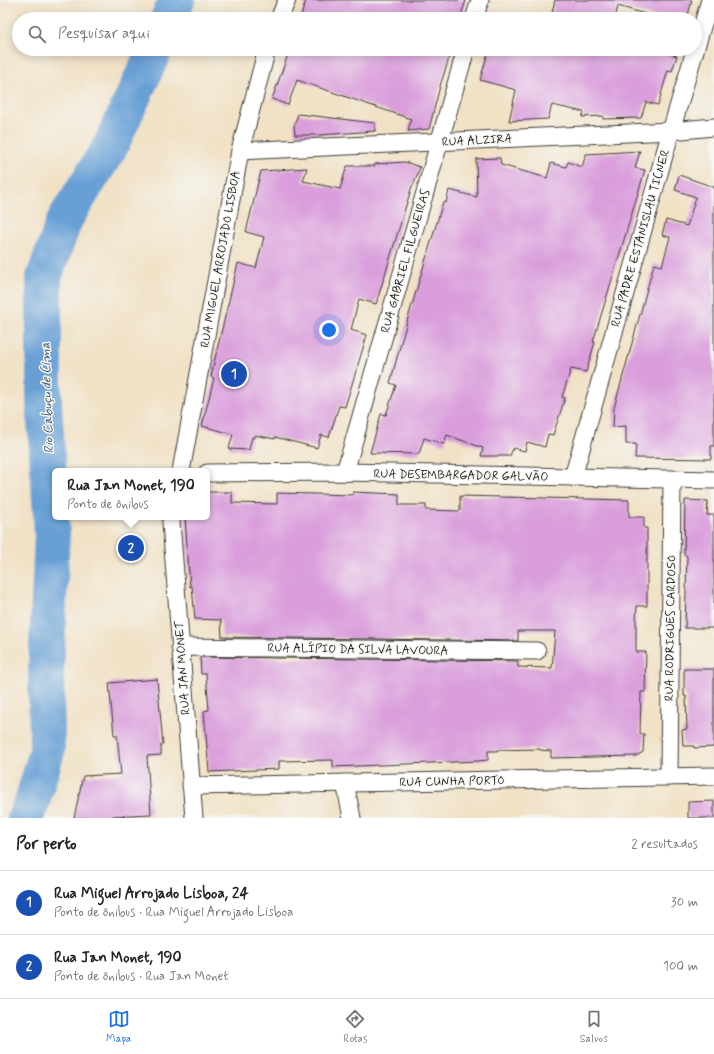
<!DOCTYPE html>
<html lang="pt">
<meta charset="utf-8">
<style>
:root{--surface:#fff;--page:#f6f6f6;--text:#222;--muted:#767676;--line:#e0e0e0;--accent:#1a73e8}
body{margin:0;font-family:Mynerve,sans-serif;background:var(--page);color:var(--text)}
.you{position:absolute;left:329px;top:330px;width:14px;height:14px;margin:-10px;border:3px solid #fff;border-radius:50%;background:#1a73e8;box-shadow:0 0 0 6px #1a73e833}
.badge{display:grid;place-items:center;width:26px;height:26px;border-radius:50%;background:var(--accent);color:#fff;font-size:13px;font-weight:700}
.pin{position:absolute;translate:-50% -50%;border:2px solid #fff;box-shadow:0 1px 4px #0006}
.popup{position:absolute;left:52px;top:468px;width:158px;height:52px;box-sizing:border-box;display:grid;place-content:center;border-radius:6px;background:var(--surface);filter:drop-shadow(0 1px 3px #0005);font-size:13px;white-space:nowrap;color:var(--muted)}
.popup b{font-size:15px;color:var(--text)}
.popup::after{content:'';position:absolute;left:50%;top:100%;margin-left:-8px;border:8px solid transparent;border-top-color:var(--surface)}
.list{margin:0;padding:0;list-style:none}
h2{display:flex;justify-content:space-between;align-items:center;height:52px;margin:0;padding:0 16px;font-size:17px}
h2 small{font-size:13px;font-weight:400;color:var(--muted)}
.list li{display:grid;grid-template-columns:26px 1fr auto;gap:12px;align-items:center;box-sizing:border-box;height:64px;padding:0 16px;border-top:1px solid var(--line)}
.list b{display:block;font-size:15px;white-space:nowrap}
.list p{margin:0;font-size:13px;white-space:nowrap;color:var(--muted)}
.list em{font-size:13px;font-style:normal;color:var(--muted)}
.icon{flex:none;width:22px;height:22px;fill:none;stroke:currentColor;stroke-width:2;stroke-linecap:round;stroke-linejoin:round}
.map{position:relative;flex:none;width:714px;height:818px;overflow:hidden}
.search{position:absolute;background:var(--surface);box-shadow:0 2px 10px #0003;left:12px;right:12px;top:12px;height:44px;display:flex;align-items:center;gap:10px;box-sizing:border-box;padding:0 14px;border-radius:22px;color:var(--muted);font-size:15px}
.sheet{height:180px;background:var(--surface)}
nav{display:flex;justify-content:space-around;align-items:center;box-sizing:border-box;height:56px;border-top:1px solid var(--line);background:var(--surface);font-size:11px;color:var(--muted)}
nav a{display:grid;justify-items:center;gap:2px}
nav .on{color:var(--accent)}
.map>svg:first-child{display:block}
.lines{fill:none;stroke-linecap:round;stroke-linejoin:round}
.river{stroke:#67a0d6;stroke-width:36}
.building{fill:#da9edc}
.minor-casing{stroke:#3c3a35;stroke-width:19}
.minor{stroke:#fff;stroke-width:17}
.labels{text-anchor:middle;stroke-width:3;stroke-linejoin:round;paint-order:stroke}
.street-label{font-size:12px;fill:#1c1c1c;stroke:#f6f6f2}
.water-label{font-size:13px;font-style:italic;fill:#3e5770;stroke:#f6f6f2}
</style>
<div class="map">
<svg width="714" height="818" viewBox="0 0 714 818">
<rect width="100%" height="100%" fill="#f6f6f2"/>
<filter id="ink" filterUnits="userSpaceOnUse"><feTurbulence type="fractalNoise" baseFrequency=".025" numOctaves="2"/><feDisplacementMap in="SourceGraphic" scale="8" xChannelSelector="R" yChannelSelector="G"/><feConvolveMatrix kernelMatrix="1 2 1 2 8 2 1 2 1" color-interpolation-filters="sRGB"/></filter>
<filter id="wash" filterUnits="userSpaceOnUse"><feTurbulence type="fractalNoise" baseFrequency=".012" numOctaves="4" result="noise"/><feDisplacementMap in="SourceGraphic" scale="16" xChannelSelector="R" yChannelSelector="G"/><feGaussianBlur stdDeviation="0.9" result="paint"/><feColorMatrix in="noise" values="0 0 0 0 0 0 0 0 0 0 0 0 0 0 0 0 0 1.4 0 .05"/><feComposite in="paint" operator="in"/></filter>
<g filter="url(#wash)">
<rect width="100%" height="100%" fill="#f1e1c5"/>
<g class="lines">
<!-- river -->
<g class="river">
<path d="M 168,19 L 177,0"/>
<path d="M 25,818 L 32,802 L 47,751 L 46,669 L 52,533 L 44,402 L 44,277 L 65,219 L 110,147 L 155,49"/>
</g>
</g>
<g id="blocks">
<!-- building -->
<g class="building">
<path d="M 306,0 L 466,0 L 460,19 L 300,19 Z"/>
<path d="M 555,0 L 692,0 L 687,19 L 662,19 L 618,6 L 615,19 L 558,19 L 551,17 Z"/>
<path d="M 290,49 L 452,49 L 440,86 L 429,129 L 408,131 L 411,119 L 297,80 L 288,105 L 272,99 Z"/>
<path d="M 489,49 L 653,49 L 677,56 L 672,71 L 668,70 L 658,105 L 646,102 L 641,118 L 603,119 L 603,116 L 582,117 L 584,112 L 552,105 L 548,119 L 509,121 L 516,90 L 480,80 Z"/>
<path d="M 298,114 L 375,123 L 375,131 L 320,135 L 295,135 L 294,126 Z"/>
<path d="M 640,151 L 635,168 L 645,170 L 593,342 L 595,342 L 586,372 L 571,369 L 562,397 L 565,398 L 553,435 L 548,434 L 545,447 L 527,442 L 525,451 L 513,448 L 510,456 L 481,456 L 483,448 L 447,435 L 444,444 L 424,438 L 419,454 L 370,453 L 381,414 L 386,415 L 396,385 L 390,383 L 408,318 L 443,202 L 446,203 L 449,190 L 477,197 L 476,159 L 500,158 L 501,165 L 547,178 L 551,163 L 566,167 L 568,162 L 582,167 L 586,154 Z"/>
<path d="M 405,162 L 420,167 L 413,186 L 412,186 L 376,304 L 359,299 L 351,330 L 367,335 L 345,407 L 339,406 L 329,437 L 321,435 L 317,448 L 275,437 L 275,439 L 254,435 L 254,438 L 252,437 L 249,450 L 229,449 L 233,434 L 202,426 L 214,378 L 211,377 L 215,358 L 238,263 L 256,268 L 264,237 L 246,232 L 261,171 L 307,168 L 303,181 L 340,189 L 347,166 L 375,166 L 375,164 Z"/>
<path d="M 679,175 L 714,187 L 714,446 L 711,446 L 711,459 L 635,458 L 636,444 L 626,444 L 626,426 L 613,427 L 614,408 L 654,264 L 662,266 L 670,237 L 662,235 L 666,220 L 687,226 L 696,197 L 675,190 Z"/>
<path d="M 207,492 L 232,492 L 232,503 L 277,504 L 277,493 L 353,495 L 353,492 L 399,494 L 399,505 L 426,505 L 426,510 L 460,511 L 460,496 L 629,500 L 629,517 L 644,517 L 644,528 L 647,528 L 647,606 L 637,606 L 636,619 L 636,652 L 646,652 L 645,692 L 641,692 L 640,734 L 644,734 L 643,752 L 636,756 L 551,758 L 551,751 L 540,750 L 540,749 L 497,750 L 497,751 L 488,751 L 488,760 L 478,761 L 333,767 L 333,760 L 279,761 L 279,769 L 209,772 L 204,711 L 209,710 L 206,674 L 201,674 L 200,657 L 518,661 L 518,667 L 552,668 L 555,631 L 518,631 L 518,641 L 222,637 L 221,620 L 195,619 L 192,586 L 190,587 L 185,517 L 207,517 Z"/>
<path d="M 685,500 L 708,501 L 707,515 L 714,515 L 714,628 L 685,628 L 687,556 L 684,555 Z"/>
<path d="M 684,669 L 714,669 L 714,747 L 694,748 L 694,746 L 683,746 L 682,730 L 687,729 L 686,696 L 684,696 Z"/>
<path d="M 157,679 L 163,744 L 161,745 L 161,755 L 147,756 L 151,814 L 113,816 L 113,818 L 74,818 L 83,776 L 121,774 L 117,735 L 114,735 L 109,683 Z"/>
<path d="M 714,801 L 714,818 L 688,818 L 688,802 Z"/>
</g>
</g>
</g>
<g filter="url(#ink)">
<use href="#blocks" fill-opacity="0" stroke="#3c3a35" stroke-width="1"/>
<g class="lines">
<defs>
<g id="minor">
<path d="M 279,19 L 287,0"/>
<path d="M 474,19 L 480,0"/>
<path d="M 240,151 L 671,131 L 714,127"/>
<path d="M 181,471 L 240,151 L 267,49"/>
<path d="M 345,472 L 466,49"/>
<path d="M 207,473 L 345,472 L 714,480"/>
<path d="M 573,477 L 671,131 L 710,0"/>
<path d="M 172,517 L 171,522 L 173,548 L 194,818"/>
<path d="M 180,647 L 537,651"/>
<path d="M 669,777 L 672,479"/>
<path d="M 345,783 L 352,818"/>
<path d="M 191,786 L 714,776"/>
</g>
</defs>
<!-- minor casing -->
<use href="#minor" class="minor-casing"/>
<!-- minor -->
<use href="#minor" class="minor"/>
</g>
</g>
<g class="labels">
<!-- street labels -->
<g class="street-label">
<text transform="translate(477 140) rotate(-3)" y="4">RUA ALZIRA</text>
<text transform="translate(640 238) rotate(-74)" y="4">RUA PADRE ESTANISLAU TICNER</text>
<text transform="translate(220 259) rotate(-80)" y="4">RUA MIGUEL ARROJADO LISBOA</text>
<text transform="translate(405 261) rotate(-74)" y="4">RUA GABRIEL FILGUEIRAS</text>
<text transform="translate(461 475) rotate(1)" y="4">RUA DESEMBARGADOR GALVÃO</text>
<text transform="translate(670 628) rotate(-89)" y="4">RUA RODRIGUES CARDOSO</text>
<text transform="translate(358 649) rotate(1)" y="4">RUA ALÍPIO DA SILVA LAVOURA</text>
<text transform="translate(182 668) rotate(-94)" y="4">RUA JAN MONET</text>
<text transform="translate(452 781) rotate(-1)" y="4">RUA CUNHA PORTO</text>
</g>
<!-- water labels -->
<g class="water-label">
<text transform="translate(46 398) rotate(-92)" y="5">Rio Cabuçu de Cima</text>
</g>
</g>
</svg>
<div class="you"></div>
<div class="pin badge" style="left:234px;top:374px;background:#1a4fb4">1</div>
<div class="pin badge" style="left:131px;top:548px;background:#1a4fb4">2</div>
<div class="popup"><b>Rua Jan Monet, 190</b>Ponto de ônibus</div>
<div class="search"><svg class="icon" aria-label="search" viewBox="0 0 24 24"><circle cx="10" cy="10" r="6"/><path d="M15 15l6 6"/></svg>Pesquisar aqui</div>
</div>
<section class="sheet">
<h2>Por perto<small>2 resultados</small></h2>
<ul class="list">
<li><span class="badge" style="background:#1a4fb4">1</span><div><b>Rua Miguel Arrojado Lisboa, 24</b><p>Ponto de ônibus · Rua Miguel Arrojado Lisboa</p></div><em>30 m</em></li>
<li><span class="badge" style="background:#1a4fb4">2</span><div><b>Rua Jan Monet, 190</b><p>Ponto de ônibus · Rua Jan Monet</p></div><em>100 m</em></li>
</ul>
</section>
<nav>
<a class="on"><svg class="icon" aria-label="map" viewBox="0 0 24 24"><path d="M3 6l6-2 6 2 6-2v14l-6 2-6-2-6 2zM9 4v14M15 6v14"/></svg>Mapa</a>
<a><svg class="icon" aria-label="directions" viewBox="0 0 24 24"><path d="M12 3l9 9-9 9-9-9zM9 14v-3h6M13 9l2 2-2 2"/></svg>Rotas</a>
<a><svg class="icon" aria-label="saved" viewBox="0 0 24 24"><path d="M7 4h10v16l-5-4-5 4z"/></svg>Salvos</a>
</nav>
